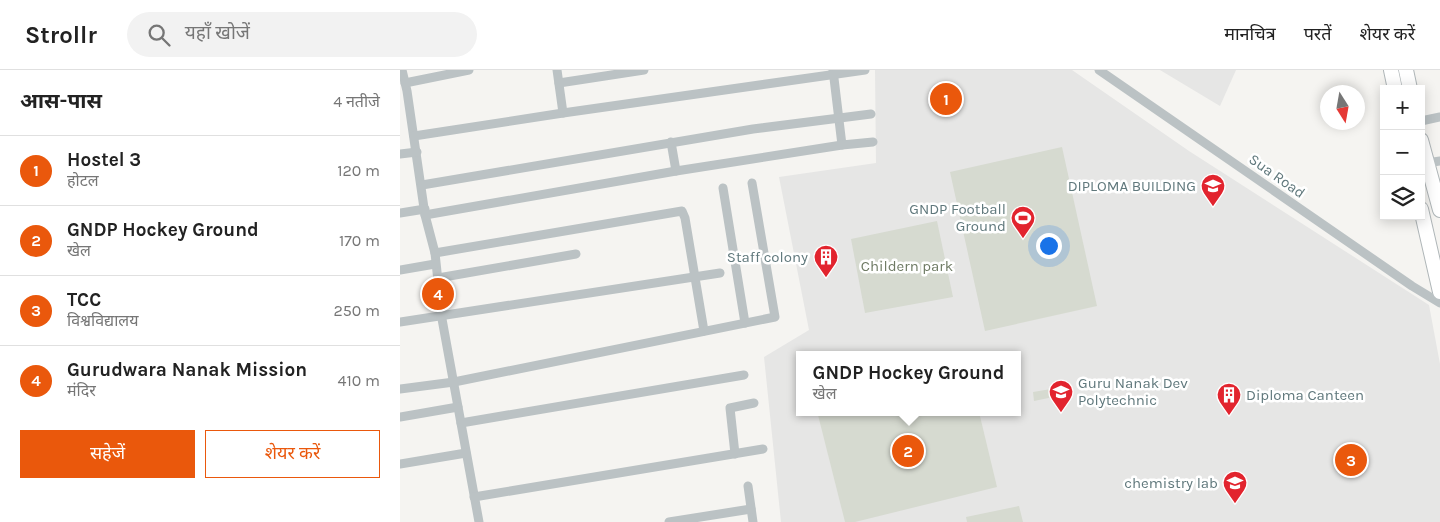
<!DOCTYPE html>
<html lang="hi">
<meta charset="utf-8">
<style>
:root{--surface:#fff;--page:#f2f2f2;--text:#222;--muted:#767676;--line:#e0e0e0;--accent:#ea580c}
body{margin:0;font-family:Karla,"Noto Sans Devanagari",sans-serif;background:var(--page);color:var(--text)}
.controls{position:absolute;right:15px;top:15px;display:grid;overflow:hidden;border-radius:0px;box-shadow:0 2px 12px #0003}
.controls button{width:45px;height:45px;display:grid;place-items:center;padding:0;border:0;border-bottom:1px solid var(--line);background:var(--surface);color:var(--text);font:25px sans-serif}
.compass{position:absolute;left:920px;top:15px;width:45px;height:45px;border-radius:50%;background:var(--surface);box-shadow:0 2px 12px #0003;rotate:169deg}
.you{position:absolute;left:648px;top:175px;width:18px;height:18px;margin:-12px;border:4px solid #fff;border-radius:50%;background:#1a73e8;box-shadow:0 0 0 8px #1a73e833}
.badge{display:grid;place-items:center;width:32px;height:32px;border-radius:50%;background:var(--accent);color:#fff;font-size:16px;font-weight:700}
.pin{position:absolute;translate:-50% -50%;border:2px solid #fff;box-shadow:0 1px 5px #0006}
.popup{position:absolute;left:396px;top:281px;width:225px;height:65px;box-sizing:border-box;display:grid;place-content:center;border-radius:0px;background:var(--surface);filter:drop-shadow(0 1px 4px #0005);font-size:16px;white-space:nowrap;color:var(--muted)}
.popup b{font-size:19px;color:var(--text)}
.popup::after{content:'';position:absolute;left:50%;top:100%;margin-left:-10px;border:10px solid transparent;border-top-color:var(--surface)}
.list{margin:0;padding:0;list-style:none}
h2{display:flex;justify-content:space-between;align-items:center;height:65px;margin:0;padding:0 20px;font-size:21px}
h2 small{font-size:16px;font-weight:400;color:var(--muted)}
.list li{display:grid;grid-template-columns:32px 1fr auto;gap:15px;align-items:center;box-sizing:border-box;height:70px;padding:0 20px;border-top:1px solid var(--line)}
.list b{display:block;font-size:19px;white-space:nowrap}
.list p{margin:0;font-size:16px;white-space:nowrap;color:var(--muted)}
.list em{font-size:16px;font-style:normal;color:var(--muted)}
.actions{display:flex;gap:10px;padding:15px 20px}
.actions a{flex:1;padding:11px 0;border:1px solid var(--accent);border-radius:0px;text-align:center;font-size:18px;color:var(--accent)}
.actions .main{background:var(--accent);color:#fff}
.icon{flex:none;width:28px;height:28px;fill:none;stroke:currentColor;stroke-width:2;stroke-linecap:round;stroke-linejoin:round}
.map{position:relative;flex:none;width:1040px;height:452px;overflow:hidden}
header{display:flex;align-items:center;gap:30px;box-sizing:border-box;height:70px;padding:0 25px;background:var(--surface);border-bottom:1px solid var(--line)}
header strong{font-size:24px}
nav{display:flex;gap:28px;margin-inline-start:auto;font-size:18px}
.search{width:350px;height:45px;background:var(--page);display:flex;align-items:center;gap:12px;box-sizing:border-box;padding:0 18px;border-radius:28px;color:var(--muted);font-size:19px}
main{display:flex}
aside{flex:1;background:var(--surface)}
.map>svg:first-child{display:block}
.built{fill:#e6e6e5;fill-rule:evenodd}
.green{fill:#d6dad0}
.lines{fill:none;stroke-linecap:round;stroke-linejoin:round}
.primary-casing{stroke:#afb6b8;stroke-width:16}
.minor{stroke:#bbc2c4;stroke-width:9}
.primary{stroke:#fff;stroke-width:14}
.labels{text-anchor:middle;stroke-width:5;stroke-linejoin:round;paint-order:stroke}
.street-label{font-size:15px;fill:#60787c;stroke:#fff}
.poi-label{font-size:15px;fill:#60787c;stroke:#fff;text-anchor:end}
.park-label{font-size:15px;fill:#6e7a63;stroke:#fff}
</style>
<header>
<strong>Strollr</strong>
<div class="search"><svg class="icon" aria-label="search" viewBox="0 0 24 24"><circle cx="10" cy="10" r="6"/><path d="M15 15l6 6"/></svg>यहाँ खोजें</div>
<nav><a>मानचित्र</a><a>परतें</a><a>शेयर करें</a></nav>
</header>
<main>
<aside>
<h2>आस-पास<small>4 नतीजे</small></h2>
<ul class="list">
<li><span class="badge">1</span><div><b>Hostel 3</b><p>होटल</p></div><em>120 m</em></li>
<li><span class="badge">2</span><div><b>GNDP Hockey Ground</b><p>खेल</p></div><em>170 m</em></li>
<li><span class="badge">3</span><div><b>TCC</b><p>विश्वविद्यालय</p></div><em>250 m</em></li>
<li><span class="badge">4</span><div><b>Gurudwara Nanak Mission</b><p>मंदिर</p></div><em>410 m</em></li>
</ul>
<div class="actions"><a class="main">सहेजें</a><a>शेयर करें</a></div>
</aside>
<div class="map">
<svg width="1040" height="452" viewBox="0 0 1040 452">
<rect width="100%" height="100%" fill="#f5f4f1"/>
<!-- built -->
<g class="built">
<path d="M 475,0 L 672,0 L 789,81 L 1029,235 L 1040,294 L 1040,452 L 381,452 L 364,287 L 409,260 L 379,107 L 476,93 ZM 399,285 L 617,285 L 617,342 L 399,342 Z"/>
<path d="M 760,0 L 836,0 L 820,36 Z"/>
</g>
<!-- green -->
<g class="green">
<path d="M 662,77 L 697,236 L 585,261 L 550,102 Z"/>
<path d="M 537,151 L 553,227 L 465,243 L 451,169 Z"/>
<path d="M 657,318 L 658,326 L 634,331 L 633,322 Z"/>
<path d="M 429,342 L 579,342 L 597,417 L 455,452 L 445,452 L 418,345 Z"/>
<path d="M 619,436 L 623,452 L 567,452 L 566,447 Z"/>
</g>
<g class="lines">
<defs>
<g id="primary">
<path d="M 991,0 L 995,19"/>
<path d="M 1006,0 L 1010,19"/>
<path d="M 1021,70 L 1040,140"/>
<path d="M 1021,139 L 1040,222"/>
</g>
</defs>
<!-- primary casing -->
<use href="#primary" class="primary-casing"/>
<!-- minor -->
<g class="minor">
<path d="M 2,0 L 7,21 L 25,145 L 35,183 L 42,249 L 79,452"/>
<path d="M 157,0 L 163,43"/>
<path d="M 433,0 L 442,75"/>
<path d="M 699,0 L 1012,216 L 1040,233"/>
<path d="M 5,13 L 69,0"/>
<path d="M 159,13 L 244,0"/>
<path d="M 1021,51 L 1040,47"/>
<path d="M 14,66 L 163,43 L 465,0"/>
<path d="M 271,72 L 276,101"/>
<path d="M 0,84 L 17,82"/>
<path d="M 1027,93 L 1040,91"/>
<path d="M 22,115 L 353,59 L 471,44"/>
<path d="M 323,118 L 345,253"/>
<path d="M 0,143 L 25,139"/>
<path d="M 25,145 L 276,101 L 442,75 L 473,72"/>
<path d="M 35,183 L 282,141 L 285,148 L 304,261"/>
<path d="M 0,200 L 35,194"/>
<path d="M 38,208 L 176,184"/>
<path d="M 0,252 L 320,203"/>
<path d="M 0,319 L 54,312 L 375,247 L 352,113"/>
<path d="M 0,347 L 58,337"/>
<path d="M 61,353 L 344,305"/>
<path d="M 335,384 L 330,338 L 354,333"/>
<path d="M 0,394 L 66,383"/>
<path d="M 348,416 L 353,452"/>
<path d="M 74,427 L 363,379"/>
<path d="M 269,452 L 351,439"/>
</g>
<!-- primary -->
<use href="#primary" class="primary"/>
</g>
<!-- icons -->
<defs>
<symbol id="university-pin" viewBox="-11 -11 22 30"><path d="M0 17L-7.5 6A9.5 9.5 0 1 1 7.5 6Z" fill="#e2242e" stroke="#fff"/><path d="M0-5L7-2L0 1L-7-2ZM-4 1L0 2.5L4 1V4Q0 6-4 4Z" fill="#fff"/></symbol>
<symbol id="stadium-pin" viewBox="-11 -11 22 30"><path d="M0 17L-7.5 6A9.5 9.5 0 1 1 7.5 6Z" fill="#e2242e" stroke="#fff"/><path d="M0-5a6.5 5 0 1 0 0 10a6.5 5 0 1 0 0-10ZM-3.5-1.8h7v3.6h-7Z" fill="#fff"/></symbol>
<symbol id="building-pin" viewBox="-11 -11 22 30"><path d="M0 17L-7.5 6A9.5 9.5 0 1 1 7.5 6Z" fill="#e2242e" stroke="#fff"/><path d="M-4-6H4V6H1V3H-1V6H-4ZM-2.5-4.3h1.7v1.8h-1.7ZM.8-4.3h1.7v1.8H.8ZM-2.5-1h1.7V.8h-1.7ZM.8-1h1.7V.8H.8Z" fill="#fff"/></symbol>
</defs>
<g fill-rule="evenodd">
<use href="#university-pin" x="799" y="102" width="28" height="38"/>
<use href="#stadium-pin" x="609" y="134" width="28" height="38"/>
<use href="#building-pin" x="412" y="173" width="28" height="38"/>
<use href="#university-pin" x="647" y="308" width="28" height="38"/>
<use href="#building-pin" x="815" y="311" width="28" height="38"/>
<use href="#university-pin" x="821" y="399" width="28" height="38"/>
</g>
<g class="labels">
<!-- street labels -->
<g class="street-label">
<text transform="translate(877 106) rotate(35)" y="5">Sua Road</text>
</g>
<!-- poi labels -->
<g class="poi-label">
<text x="796" y="121">DIPLOMA BUILDING</text>
<text x="606" y="144">GNDP Football<tspan x="606" dy="17">Ground</tspan></text>
<text x="408" y="192">Staff colony</text>
<text x="678" y="318" text-anchor="start">Guru Nanak Dev<tspan x="678" dy="17">Polytechnic</tspan></text>
<text x="846" y="330" text-anchor="start">Diploma Canteen</text>
<text x="818" y="418">chemistry lab</text>
</g>
<!-- park labels -->
<g class="park-label">
<text x="507" y="201">Childern park</text>
</g>
</g>
</svg>
<div class="controls">
<button>+</button>
<button>−</button>
<button><svg class="icon" aria-label="layers" viewBox="0 0 24 24"><path d="M12 4l9 5-9 5-9-5zM3 14l9 5 9-5"/></svg></button>
</div>
<svg class="compass" viewBox="-18 -18 36 36"><path d="M0-13l5 13h-10z" fill="#e53935"/><path d="M0 13l5-13h-10z" fill="#767676"/></svg>
<div class="you"></div>
<div class="pin badge" style="left:546px;top:29px">1</div>
<div class="pin badge" style="left:508px;top:381px">2</div>
<div class="popup"><b>GNDP Hockey Ground</b>खेल</div>
<div class="pin badge" style="left:951px;top:390px">3</div>
<div class="pin badge" style="left:38px;top:224px">4</div>
</div>
</main>
